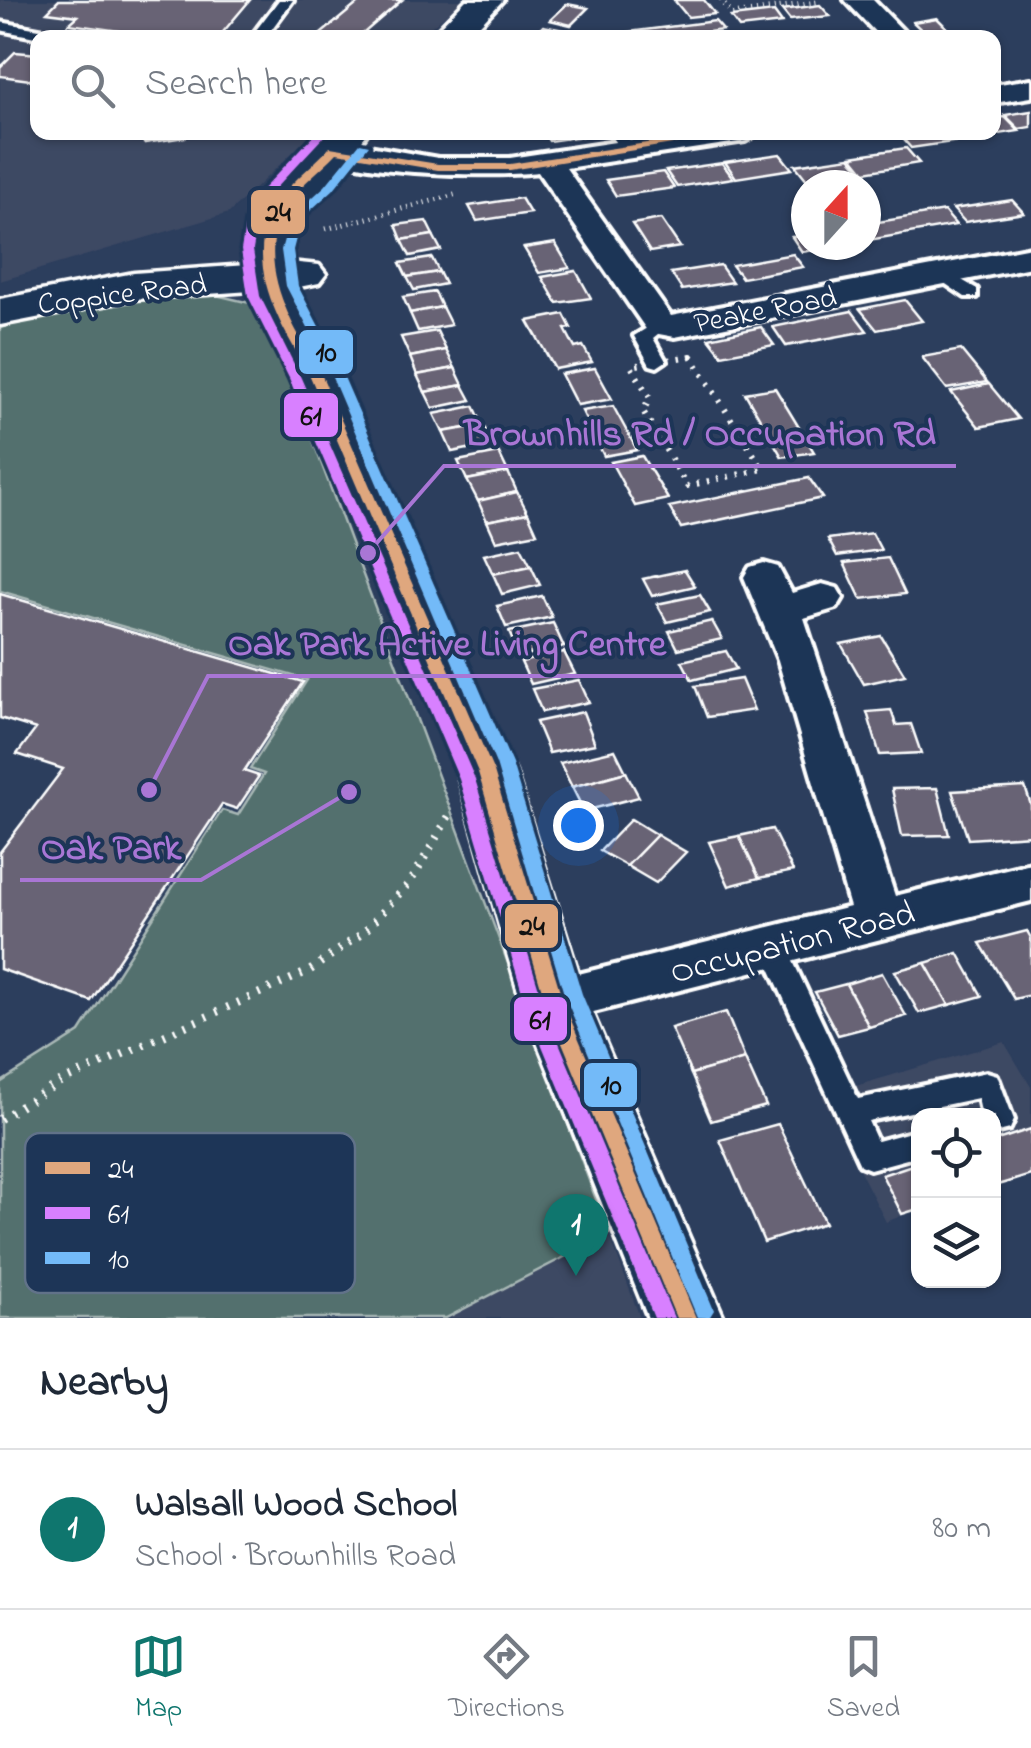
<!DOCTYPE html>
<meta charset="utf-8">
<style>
:root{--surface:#fff;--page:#f6f6f7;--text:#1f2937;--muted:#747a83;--line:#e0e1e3;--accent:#0f766e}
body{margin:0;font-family:"Indie Flower",sans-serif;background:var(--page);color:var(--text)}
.controls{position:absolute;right:30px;bottom:30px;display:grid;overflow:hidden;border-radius:20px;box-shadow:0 2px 8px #0004}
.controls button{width:90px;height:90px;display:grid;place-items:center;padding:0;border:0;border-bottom:2px solid var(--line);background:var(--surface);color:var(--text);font:50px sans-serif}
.compass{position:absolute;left:791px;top:170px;width:90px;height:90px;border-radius:50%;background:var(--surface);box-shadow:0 2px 8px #0004;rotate:21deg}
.you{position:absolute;left:578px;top:825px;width:35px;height:35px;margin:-25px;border:8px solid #fff;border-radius:50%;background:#1a73e8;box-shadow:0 0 0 15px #1a73e833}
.badge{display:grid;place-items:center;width:65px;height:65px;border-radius:50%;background:var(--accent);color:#fff;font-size:32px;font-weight:700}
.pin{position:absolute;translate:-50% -82px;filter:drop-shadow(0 2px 5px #0008)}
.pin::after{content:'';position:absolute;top:52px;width:35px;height:30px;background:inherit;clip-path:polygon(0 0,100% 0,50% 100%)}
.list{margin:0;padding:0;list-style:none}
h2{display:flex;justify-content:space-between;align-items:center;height:130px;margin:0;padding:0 40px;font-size:42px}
h2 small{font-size:32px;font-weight:400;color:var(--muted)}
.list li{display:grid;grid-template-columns:65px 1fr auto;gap:30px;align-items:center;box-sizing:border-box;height:160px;padding:0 40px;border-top:2px solid var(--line)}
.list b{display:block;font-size:38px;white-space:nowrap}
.list p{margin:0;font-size:32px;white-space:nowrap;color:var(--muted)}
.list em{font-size:32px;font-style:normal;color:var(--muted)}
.icon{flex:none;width:55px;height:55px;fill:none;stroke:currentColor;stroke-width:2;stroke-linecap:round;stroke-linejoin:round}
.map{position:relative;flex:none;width:1031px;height:1318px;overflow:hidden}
.search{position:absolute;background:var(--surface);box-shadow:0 2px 8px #0004;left:30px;right:30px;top:30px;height:110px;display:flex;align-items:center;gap:25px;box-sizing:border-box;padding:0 35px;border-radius:20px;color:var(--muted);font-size:38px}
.sheet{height:290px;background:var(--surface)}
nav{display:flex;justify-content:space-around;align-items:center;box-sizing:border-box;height:140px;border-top:2px solid var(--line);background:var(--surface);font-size:28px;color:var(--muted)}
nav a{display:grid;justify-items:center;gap:5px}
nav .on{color:var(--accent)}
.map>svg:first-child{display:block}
.built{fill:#3e4964}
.green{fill:#53706e;stroke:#a9b8b6;stroke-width:2.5}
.building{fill:#686375;stroke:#fff;stroke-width:2.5}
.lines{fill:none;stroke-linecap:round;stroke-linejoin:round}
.lane-casing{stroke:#fff;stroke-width:8}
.street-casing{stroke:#fff;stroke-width:8}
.secondary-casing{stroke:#fff;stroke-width:7}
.path-far2{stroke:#fff;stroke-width:5;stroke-dasharray:1 5;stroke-linecap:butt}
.path-far1{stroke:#fff;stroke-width:6;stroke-dasharray:2.5 8;stroke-linecap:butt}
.path{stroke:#fff;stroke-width:8;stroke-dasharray:2.5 9;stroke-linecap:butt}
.lane{fill:#1d3557;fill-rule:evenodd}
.street{fill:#1d3557;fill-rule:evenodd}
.secondary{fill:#1d3557;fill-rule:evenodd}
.bus-1-casing{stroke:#1d3557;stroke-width:7}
.bus-2-casing{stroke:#1d3557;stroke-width:7}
.bus-3-casing{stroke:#1d3557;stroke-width:7}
.bus-1{fill:#dfa77e;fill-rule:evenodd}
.bus-2{fill:#d880ff;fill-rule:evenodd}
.bus-3{fill:#73baf8;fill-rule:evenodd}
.labels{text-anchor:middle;stroke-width:8;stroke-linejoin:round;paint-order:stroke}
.far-street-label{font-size:30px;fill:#fff;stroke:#1d3557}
.street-label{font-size:35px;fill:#fff;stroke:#1d3557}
.key{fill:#1d3557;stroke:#617289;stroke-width:2.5}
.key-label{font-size:28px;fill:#fff}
.leader{fill:none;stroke:#a976d5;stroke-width:4}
.callout-dot{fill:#a976d5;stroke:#1d3557;stroke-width:4}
.callout-label{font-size:38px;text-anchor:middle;font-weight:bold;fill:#a976d5;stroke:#1d3557;stroke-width:8;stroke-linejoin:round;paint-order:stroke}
.line-badge{stroke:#1d3557;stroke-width:4}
.pale-badge-label{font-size:28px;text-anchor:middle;font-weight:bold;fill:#111}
</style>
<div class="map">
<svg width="1031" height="1318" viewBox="0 0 1031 1318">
<rect width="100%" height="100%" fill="#2c3e5d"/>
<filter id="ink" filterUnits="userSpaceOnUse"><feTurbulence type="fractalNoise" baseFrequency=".01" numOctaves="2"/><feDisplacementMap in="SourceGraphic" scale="20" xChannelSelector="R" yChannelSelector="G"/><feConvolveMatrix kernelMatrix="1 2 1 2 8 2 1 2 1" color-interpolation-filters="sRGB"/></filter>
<g filter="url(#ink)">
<!-- built -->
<g class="built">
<path d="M 0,0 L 463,0 L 419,37 L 38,38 L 38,132 L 313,133 L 229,213 L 0,281 Z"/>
<path d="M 1004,1042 L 1031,1087 L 1031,1175 L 994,1186 L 994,1116 L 918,1116 L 918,1209 L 886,1222 L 822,1096 Z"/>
<path d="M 609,1234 L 640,1318 L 446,1318 Z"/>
</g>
<!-- green -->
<path class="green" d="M 216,295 L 254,304 L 266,315 L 609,1234 L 446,1318 L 0,1318 L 0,1083 L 80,1032 L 222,810 L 238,815 L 264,774 L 250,769 L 307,680 L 0,591 L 0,328 C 70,305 143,297 216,295 Z"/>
<!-- building -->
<g class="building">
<path d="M 59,0 L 250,0 L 218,38 L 170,38 L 69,24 L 78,16 L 47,12 Z"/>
<path d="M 362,0 L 402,0 L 358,38 L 316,38 Z"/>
<path d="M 674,0 L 704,0 L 715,14 L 688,17 Z"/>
<path d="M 567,4 L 588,8 L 571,25 L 550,20 Z"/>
<path d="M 820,5 L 830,16 L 790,20 L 782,10 Z"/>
<path d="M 774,12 L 782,23 L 739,28 L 731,17 Z"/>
<path d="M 937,18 L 957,38 L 930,38 L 913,22 Z"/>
<path d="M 715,21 L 723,30 L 662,38 L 613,34 Z"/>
<path d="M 543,26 L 564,30 L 557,38 L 531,38 Z"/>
<path d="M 15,52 L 38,54 L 38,81 L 0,76 L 0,67 Z"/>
<path d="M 1031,111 L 1031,127 L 1019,129 L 1005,115 Z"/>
<path d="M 1005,117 L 1019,131 L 966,139 L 960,132 L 994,132 L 994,118 Z"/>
<path d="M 140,132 L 183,132 L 185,137 L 144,143 Z"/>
<path d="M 543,132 L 605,132 L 605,133 L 549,141 Z"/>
<path d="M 958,132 L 965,140 L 911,148 L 898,133 Z"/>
<path d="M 906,148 L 919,163 L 865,172 L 852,156 Z"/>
<path d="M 780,154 L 792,169 L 736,178 L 725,162 Z"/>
<path d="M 850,157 L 863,172 L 807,180 L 795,165 Z"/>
<path d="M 722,163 L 733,178 L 677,187 L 666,171 Z"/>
<path d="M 663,172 L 674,188 L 616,196 L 606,180 Z"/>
<path d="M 521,198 L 530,213 L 477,221 L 469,206 Z"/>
<path d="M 1012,200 L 1024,213 L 965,222 L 953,209 Z"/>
<path d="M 944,211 L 956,225 L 869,240 L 866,237 L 866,224 Z"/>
<path d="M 661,219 L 680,247 L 650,252 L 632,224 Z"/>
<path d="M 426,221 L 433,235 L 402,240 L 396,225 Z"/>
<path d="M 433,235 L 441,250 L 410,256 L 402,240 Z"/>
<path d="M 806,235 L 806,245 L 847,245 L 802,252 L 792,237 Z"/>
<path d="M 555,243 L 570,268 L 539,273 L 524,248 Z"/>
<path d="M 793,254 L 803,267 L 742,278 L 732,265 Z"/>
<path d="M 432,258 L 439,272 L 407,277 L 400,263 Z"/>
<path d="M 720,265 L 732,282 L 682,290 L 671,273 Z"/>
<path d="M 576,271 L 591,298 L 557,303 L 542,277 Z"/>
<path d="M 439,272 L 445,284 L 414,290 L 407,277 Z"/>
<path d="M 435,292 L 442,307 L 410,313 L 403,297 Z"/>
<path d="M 905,300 L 922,321 L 877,330 L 860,309 Z"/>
<path d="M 442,307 L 451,325 L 418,331 L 410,313 Z"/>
<path d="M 852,311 L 867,331 L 786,346 L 773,327 Z"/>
<path d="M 564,314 L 571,328 L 565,329 L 575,348 L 583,346 L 592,362 L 555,369 L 528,321 Z"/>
<path d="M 761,327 L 774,345 L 722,355 L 709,338 Z"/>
<path d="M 437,331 L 446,350 L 410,357 L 401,337 Z"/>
<path d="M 446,350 L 455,368 L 417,375 L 410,357 Z"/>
<path d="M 961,350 L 987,382 L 947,389 L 922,357 Z"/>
<path d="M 455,368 L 463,385 L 425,392 L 417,375 Z"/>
<path d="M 595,368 L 612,399 L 577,405 L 561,374 Z"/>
<path d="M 989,384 L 1018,419 L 979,427 L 951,392 Z"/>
<path d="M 463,385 L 471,400 L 433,408 L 425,392 Z"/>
<path d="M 775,388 L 814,452 L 782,457 L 745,393 Z"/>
<path d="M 474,406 L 483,425 L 443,432 L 434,414 Z"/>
<path d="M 613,406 L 637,450 L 604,456 L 582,411 Z"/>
<path d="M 483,425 L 493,444 L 452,452 L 443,432 Z"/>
<path d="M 499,453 L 508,472 L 467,480 L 458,461 Z"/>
<path d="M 642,456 L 668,499 L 635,506 L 611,462 Z"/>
<path d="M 508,472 L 517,492 L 478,501 L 467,480 Z"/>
<path d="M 809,478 L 823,498 L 681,528 L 669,507 Z"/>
<path d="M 517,492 L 528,513 L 487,521 L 478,501 Z"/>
<path d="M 528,513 L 537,533 L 496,541 L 487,521 Z"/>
<path d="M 872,533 L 881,550 L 837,556 L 828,539 Z"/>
<path d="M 521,547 L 531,566 L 493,574 L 484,555 Z"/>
<path d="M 888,558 L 905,594 L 861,599 L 844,563 Z"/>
<path d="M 531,566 L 540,585 L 502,594 L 493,574 Z"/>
<path d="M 685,570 L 695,586 L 652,596 L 643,579 Z"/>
<path d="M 0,594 L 303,682 L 244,771 L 259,776 L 237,809 L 222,804 L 91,1001 L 0,969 L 0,852 L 63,769 L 17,754 L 36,729 L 0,718 Z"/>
<path d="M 700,595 L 710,612 L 667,622 L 657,604 Z"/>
<path d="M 542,596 L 552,617 L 506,627 L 497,606 Z"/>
<path d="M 712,621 L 722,639 L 678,649 L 669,631 Z"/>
<path d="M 553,623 L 564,647 L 519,656 L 509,632 Z"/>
<path d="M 881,636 L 905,675 L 864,684 L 841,644 Z"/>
<path d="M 726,651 L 736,669 L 692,680 L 682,661 Z"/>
<path d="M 564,652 L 575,674 L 531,684 L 521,662 Z"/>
<path d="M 741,679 L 754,710 L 707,717 L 695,686 Z"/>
<path d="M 579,680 L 589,702 L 542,712 L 532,689 Z"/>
<path d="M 891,710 L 896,725 L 911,724 L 921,753 L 880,755 L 867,712 Z"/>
<path d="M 583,712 L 595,744 L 549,753 L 536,722 Z"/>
<path d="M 615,750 L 626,772 L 572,787 L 560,763 Z"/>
<path d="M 626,772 L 639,797 L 584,811 L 572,787 Z"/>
<path d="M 1025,787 L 1031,805 L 1031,835 L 968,839 L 952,791 Z"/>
<path d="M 937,788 L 949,835 L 902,836 L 892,789 Z"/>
<path d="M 631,819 L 657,835 L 627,866 L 600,851 Z"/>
<path d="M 772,829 L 793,871 L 759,878 L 739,836 Z"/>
<path d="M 657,835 L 686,852 L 656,883 L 627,866 Z"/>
<path d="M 739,836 L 759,878 L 729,886 L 709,842 Z"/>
<path d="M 1027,931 L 1031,938 L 1031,995 L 1014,999 L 980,943 Z"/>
<path d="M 958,953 L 982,996 L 949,1005 L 925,963 Z"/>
<path d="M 925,963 L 949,1005 L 919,1013 L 895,971 Z"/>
<path d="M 882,973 L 906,1016 L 869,1027 L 846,984 Z"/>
<path d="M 846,984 L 869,1027 L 838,1035 L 815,992 Z"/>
<path d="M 726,1012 L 745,1059 L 691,1074 L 671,1028 Z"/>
<path d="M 745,1059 L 766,1106 L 711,1121 L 691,1074 Z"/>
<path d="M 778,1124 L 825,1223 L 764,1242 L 720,1140 Z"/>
<path d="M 1031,1129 L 1031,1175 L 994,1186 L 994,1141 Z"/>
<path d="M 918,1163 L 918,1209 L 902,1214 L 882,1175 Z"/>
</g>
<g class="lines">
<defs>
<g id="lane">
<path d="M 279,0 L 293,0 L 265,38 L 250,38 Z"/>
<path d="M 0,22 L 67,34 L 74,38 L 40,38 L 0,30 Z"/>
<path d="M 608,132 L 624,132 L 637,150 L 635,153 L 623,153 Z"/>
<path d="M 943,269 L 977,289 L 977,297 L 965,297 L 937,278 L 937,270 Z"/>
<path d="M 660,320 L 669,325 L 653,338 L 666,361 L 657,367 L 650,365 L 634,336 Z"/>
<path d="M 772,933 L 781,936 L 858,1099 L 987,1072 L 997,1075 L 1014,1120 L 1010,1129 L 994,1133 L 994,1116 L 982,1116 L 978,1098 L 868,1121 L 877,1141 L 918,1130 L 918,1156 L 870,1169 L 860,1165 L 759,944 L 763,936 Z"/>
</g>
<g id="street">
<path d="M 845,0 L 873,0 L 910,38 L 881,38 Z"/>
<path d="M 1031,79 L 1031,97 L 994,103 L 994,85 Z"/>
<path d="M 681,132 L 760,132 L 745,141 L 566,168 L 671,316 L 1031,247 L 1031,267 L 675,337 L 648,332 L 538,172 C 503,177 338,176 319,149 L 334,140 L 438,158 L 510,158 Z"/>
<path d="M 764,563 L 778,567 L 792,593 L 822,584 L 837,588 L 843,598 L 837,608 L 804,618 L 895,896 L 1031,863 L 1031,901 L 554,1022 L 536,1016 L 529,1001 L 536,986 L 554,980 L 850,907 L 778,660 L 744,577 L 750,567 Z"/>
</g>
<g id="secondary">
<path d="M 466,0 L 503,0 L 467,38 L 429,38 Z"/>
<path d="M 328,132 L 368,132 C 338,176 285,206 289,262 L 319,265 L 326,274 L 319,283 L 294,288 L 295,292 L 336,369 L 515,772 L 587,1001 L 724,1318 L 648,1318 L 521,1001 L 457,772 L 290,369 L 251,291 L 134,299 L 0,325 L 0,299 L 134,273 L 247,265 C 244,203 293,176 328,132 Z"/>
</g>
</defs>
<!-- lane casing -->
<use href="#lane" class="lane-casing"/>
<!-- street casing -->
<use href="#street" class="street-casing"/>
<!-- secondary casing -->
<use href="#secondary" class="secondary-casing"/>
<!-- path-far2 -->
<g class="path-far2">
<path d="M 721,0 L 732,14 L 817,2"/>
<path d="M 439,132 L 456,138"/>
<path d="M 326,229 L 458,194"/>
</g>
<!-- path-far1 -->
<path class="path-far1" d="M 691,356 L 763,469 L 687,486 L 643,411 L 650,398 L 631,366 Z"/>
<!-- path -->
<path class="path" d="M 0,1119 L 60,1082 L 309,971 L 364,932 L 411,881 L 450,814"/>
<!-- lane -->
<use href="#lane" class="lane"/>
<!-- street -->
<use href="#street" class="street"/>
<!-- secondary -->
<use href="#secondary" class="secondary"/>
<defs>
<path id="bus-1" d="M 718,132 L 747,132 L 510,170 L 438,170 L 337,153 C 321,170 301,184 288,203 C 252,257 289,322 319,369 L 494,772 L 563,1001 L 696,1318 L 676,1318 L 545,1001 L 478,772 L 307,369 C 275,318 239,252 281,197 C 295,178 315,164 330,147 L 438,164 L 510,164 Z"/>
<path id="bus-2" d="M 317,132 L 328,132 L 271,193 L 258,220 L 253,250 L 260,296 L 301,378 L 475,779 L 545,1009 L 674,1318 L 654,1318 L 527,1009 L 459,779 L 289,378 L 248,296 L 241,250 L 246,220 L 262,190 Z"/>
<path id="bus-3" d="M 360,143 L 369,145 L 333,190 L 301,219 L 293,250 L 298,286 L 337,361 L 512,764 L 582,994 L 714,1310 L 709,1318 L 697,1317 L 564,994 L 496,764 L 325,361 L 286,286 L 281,250 L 290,218 L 325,186 Z"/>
</defs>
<!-- bus-1 casing -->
<use href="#bus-1" class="bus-1-casing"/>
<!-- bus-2 casing -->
<use href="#bus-2" class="bus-2-casing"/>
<!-- bus-3 casing -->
<use href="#bus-3" class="bus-3-casing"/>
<!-- bus-1 -->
<use href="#bus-1" class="bus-1"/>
<!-- bus-2 -->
<use href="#bus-2" class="bus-2"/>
<!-- bus-3 -->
<use href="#bus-3" class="bus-3"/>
</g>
</g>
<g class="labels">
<!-- far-street labels -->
<g class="far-street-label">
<text transform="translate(122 293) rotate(-7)" y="10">Coppice Road</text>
<text transform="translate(765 309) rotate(-11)" y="10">Peake Road</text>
</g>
<!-- street labels -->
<g class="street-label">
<text transform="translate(792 941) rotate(-14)" y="12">Occupation Road</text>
</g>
</g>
<!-- legend -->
<rect x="25" y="1133" width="330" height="160" rx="15" class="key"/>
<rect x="45" y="1162" width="45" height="12" fill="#dfa77e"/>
<rect x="45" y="1207" width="45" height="12" fill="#d880ff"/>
<rect x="45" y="1252" width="45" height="12" fill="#73baf8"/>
<g class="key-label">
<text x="108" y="1178">24</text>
<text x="108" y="1223">61</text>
<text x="108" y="1268">10</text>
</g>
<!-- callouts -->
<path class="leader" d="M368 553L444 466H956M149 790L208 676H686M349 792L201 880H20"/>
<g class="callout-dot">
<circle cx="368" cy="553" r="10"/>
<circle cx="149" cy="790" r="10"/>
<circle cx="349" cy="792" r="10"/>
</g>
<g class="callout-label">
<text x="700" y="445">Brownhills Rd / Occupation Rd</text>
<text x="447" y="655">Oak Park Active Living Centre</text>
<text x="111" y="859">Oak Park</text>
</g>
<g class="line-badge">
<rect x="249" y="188" width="58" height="48" rx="10" fill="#dfa77e"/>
<rect x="297" y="328" width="58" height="48" rx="10" fill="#73baf8"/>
<rect x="282" y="391" width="58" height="48" rx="10" fill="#d880ff"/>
<rect x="503" y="902" width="57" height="48" rx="10" fill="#dfa77e"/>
<rect x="512" y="995" width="57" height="48" rx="10" fill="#d880ff"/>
<rect x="582" y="1061" width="57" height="48" rx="10" fill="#73baf8"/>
</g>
<g class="pale-badge-label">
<text x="278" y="221">24</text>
<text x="326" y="361">10</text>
<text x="311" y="425">61</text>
<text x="532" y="935">24</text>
<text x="540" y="1029">61</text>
<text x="611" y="1094">10</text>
</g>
</svg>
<div class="controls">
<button><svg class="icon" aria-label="locate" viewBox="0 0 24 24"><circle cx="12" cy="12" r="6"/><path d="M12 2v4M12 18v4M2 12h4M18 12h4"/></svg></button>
<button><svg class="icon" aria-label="layers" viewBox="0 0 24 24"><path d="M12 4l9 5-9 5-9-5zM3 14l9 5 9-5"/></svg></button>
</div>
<svg class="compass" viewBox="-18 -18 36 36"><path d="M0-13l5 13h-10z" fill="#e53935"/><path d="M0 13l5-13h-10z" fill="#747a83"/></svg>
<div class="you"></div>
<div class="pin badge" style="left:576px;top:1276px">1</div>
<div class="search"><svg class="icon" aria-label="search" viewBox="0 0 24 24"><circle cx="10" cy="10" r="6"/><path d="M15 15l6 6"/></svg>Search here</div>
</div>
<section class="sheet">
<h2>Nearby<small></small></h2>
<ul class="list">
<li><span class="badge">1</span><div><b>Walsall Wood School</b><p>School · Brownhills Road</p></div><em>80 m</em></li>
</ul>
</section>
<nav>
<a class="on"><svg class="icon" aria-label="map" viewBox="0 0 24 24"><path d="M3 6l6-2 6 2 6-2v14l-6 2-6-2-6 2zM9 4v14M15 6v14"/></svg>Map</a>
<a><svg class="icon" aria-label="directions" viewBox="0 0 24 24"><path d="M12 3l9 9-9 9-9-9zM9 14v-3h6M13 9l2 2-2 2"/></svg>Directions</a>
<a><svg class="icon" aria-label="saved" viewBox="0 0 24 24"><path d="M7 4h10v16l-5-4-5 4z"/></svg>Saved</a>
</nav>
